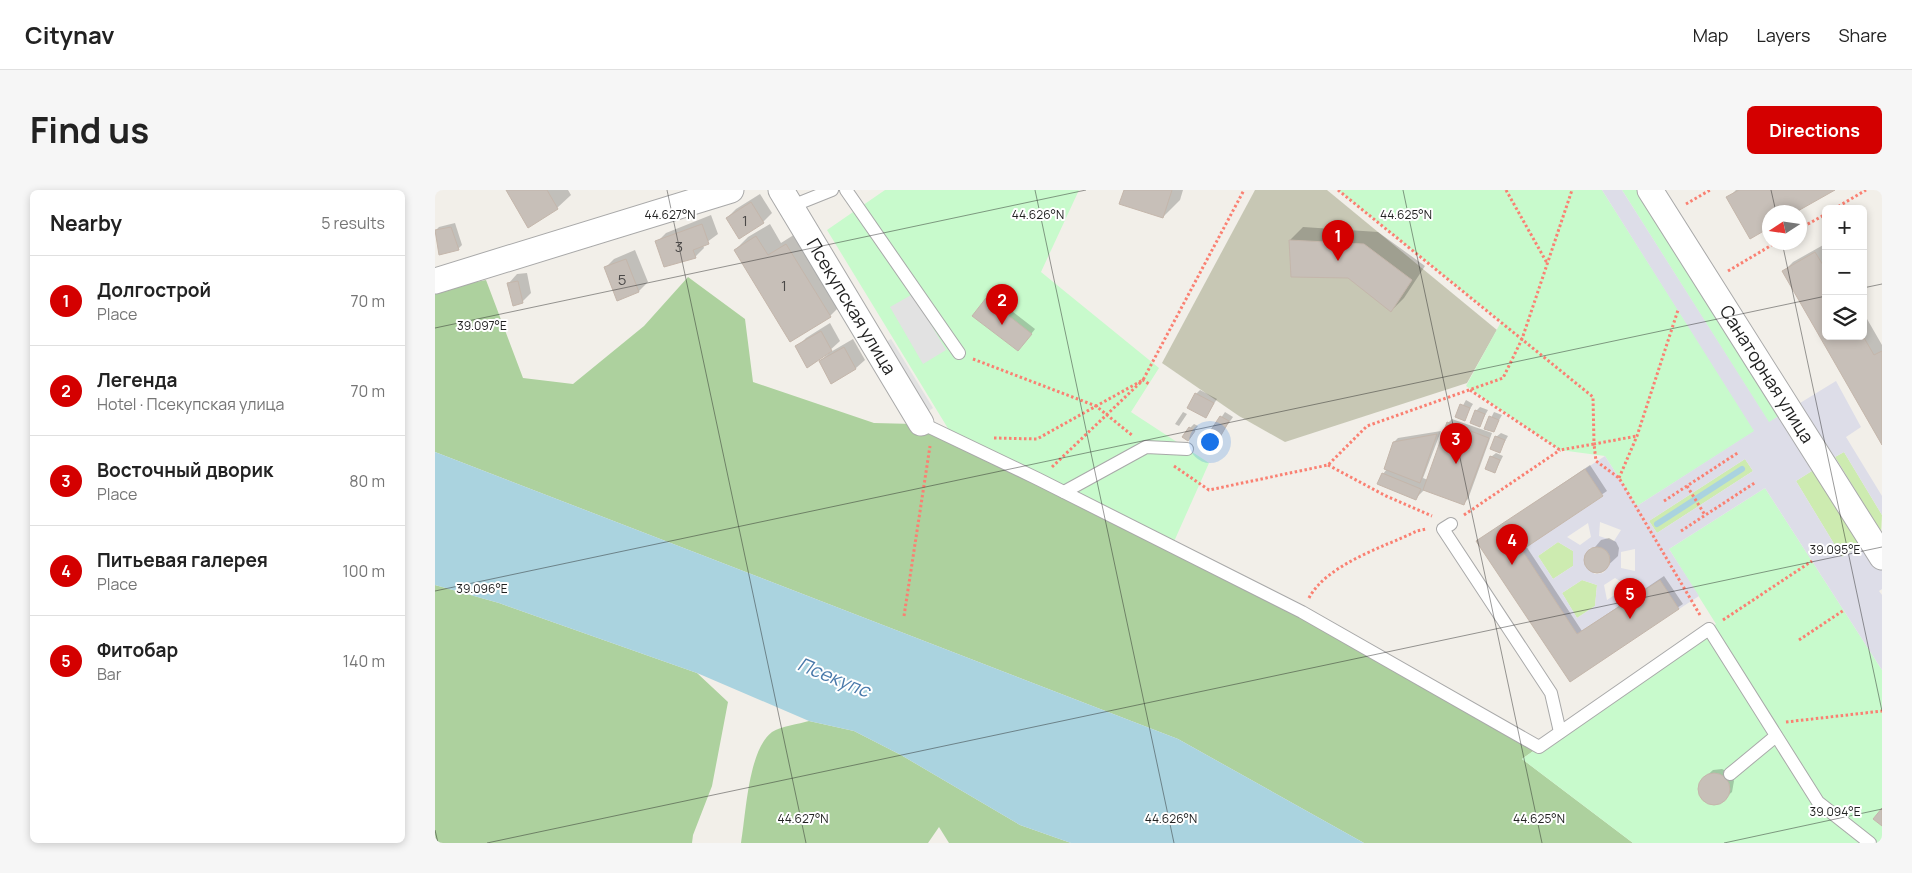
<!DOCTYPE html>
<meta charset="utf-8">
<style>
:root{--surface:#fff;--page:#f6f6f6;--text:#222;--muted:#767676;--line:#e0e0e0;--accent:#d40000}
body{margin:0;font-family:Manrope,sans-serif;background:var(--page);color:var(--text)}
.controls{position:absolute;right:15px;top:15px;display:grid;overflow:hidden;border-radius:8px;box-shadow:0 2px 8px #0003}
.controls button{width:45px;height:45px;display:grid;place-items:center;padding:0;border:0;border-bottom:1px solid var(--line);background:var(--surface);color:var(--text);font:25px sans-serif}
.compass{position:absolute;left:1327px;top:15px;width:45px;height:45px;border-radius:50%;background:var(--surface);box-shadow:0 2px 8px #0003;rotate:258deg}
.you{position:absolute;left:774px;top:251px;width:18px;height:18px;margin:-12px;border:4px solid #fff;border-radius:50%;background:#1a73e8;box-shadow:0 0 0 8px #1a73e833}
.badge{display:grid;place-items:center;width:32px;height:32px;border-radius:50%;background:var(--accent);color:#fff;font-size:16px;font-weight:700}
.pin{position:absolute;translate:-50% -41px;filter:drop-shadow(0 1px 2px #0008)}
.pin::after{content:'';position:absolute;top:26px;width:18px;height:15px;background:inherit;clip-path:polygon(0 0,100% 0,50% 100%)}
.list{margin:0;padding:0;list-style:none}
h2{display:flex;justify-content:space-between;align-items:center;height:65px;margin:0;padding:0 20px;font-size:21px}
h2 small{font-size:16px;font-weight:400;color:var(--muted)}
.list li{display:grid;grid-template-columns:32px 1fr auto;gap:15px;align-items:center;box-sizing:border-box;height:90px;padding:0 20px;border-top:1px solid var(--line)}
.list b{display:block;font-size:19px;white-space:nowrap}
.list p{margin:0;font-size:16px;white-space:nowrap;color:var(--muted)}
.list em{font-size:16px;font-style:normal;color:var(--muted)}
.icon{flex:none;width:28px;height:28px;fill:none;stroke:currentColor;stroke-width:2;stroke-linecap:round;stroke-linejoin:round}
.map{position:relative;flex:none;width:1447px;height:653px;overflow:hidden;border-radius:8px}
header{display:flex;align-items:center;gap:30px;box-sizing:border-box;height:70px;padding:0 25px;background:var(--surface);border-bottom:1px solid var(--line)}
header strong{font-size:24px}
nav{display:flex;gap:28px;margin-inline-start:auto;font-size:18px}
.intro{display:flex;align-items:center;justify-content:space-between;box-sizing:border-box;height:120px;padding:0 30px}
h1{margin:0;font-size:35px}
.button{padding:12px 22px;border-radius:8px;background:var(--accent);color:#fff;font-size:18px;font-weight:700}
main{display:flex;gap:30px;padding:0 30px}
aside{flex:1;background:var(--surface);border-radius:8px;box-shadow:0 2px 8px #0003}
.map>svg:first-child{display:block}
.construction{fill:#c7c7b4}
.grass{fill:#cdebb0}
.forest{fill:#add19e}
.park{fill:#c8facc}
.parking{fill:#e2e2e2}
.plaza{fill:#dddde8;fill-rule:evenodd}
.water{fill:#aad3df}
.shadow{fill:#0003}
.lines{fill:none;stroke-linecap:round;stroke-linejoin:round}
.stream{stroke:#aad3df;stroke-width:6}
.building{fill:#c7bfb8;stroke:#c4b6ab}
.lane-casing{stroke:#a9a9a9;stroke-width:14}
.street-casing{stroke:#a9a9a9;stroke-width:27}
.path{stroke:#fa8072;stroke-width:3;stroke-dasharray:2.5 2.5;stroke-linecap:butt}
.lane{stroke:#fff;stroke-width:12}
.street{stroke:#fff;stroke-width:25}
.ticks{fill:none;stroke:#222;stroke-width:1;stroke-opacity:0.45}
.labels{text-anchor:middle;stroke-width:4;stroke-linejoin:round;paint-order:stroke}
.number-label{font-size:15px;fill:#4b4948}
.street-label{font-size:18px;fill:#222;stroke:#fff}
.water-label{font-size:19px;font-style:italic;fill:#4a7aab;stroke:#fff}
.ticks-label{font-size:12px;text-anchor:middle;fill:#222;stroke:#fff;stroke-width:4;stroke-linejoin:round;paint-order:stroke}
</style>
<header>
<strong>Citynav</strong>
<nav><a>Map</a><a>Layers</a><a>Share</a></nav>
</header>
<div class="intro"><h1>Find us</h1><a class="button">Directions</a></div>
<main>
<aside>
<h2>Nearby<small>5 results</small></h2>
<ul class="list">
<li><span class="badge">1</span><div><b>Долгострой</b><p>Place</p></div><em>70 m</em></li>
<li><span class="badge">2</span><div><b>Легенда</b><p>Hotel · Псекупская улица</p></div><em>70 m</em></li>
<li><span class="badge">3</span><div><b>Восточный дворик</b><p>Place</p></div><em>80 m</em></li>
<li><span class="badge">4</span><div><b>Питьевая галерея</b><p>Place</p></div><em>100 m</em></li>
<li><span class="badge">5</span><div><b>Фитобар</b><p>Bar</p></div><em>140 m</em></li>
</ul>
</aside>
<div class="map">
<svg width="1447" height="653" viewBox="0 0 1447 653">
<rect width="100%" height="100%" fill="#f2efe9"/>
<!-- construction -->
<path class="construction" d="M 820,0 L 892,0 L 1062,140 L 1032,193 L 850,252 L 804,226 L 727,173 Z"/>
<!-- grass -->
<g class="grass">
<path d="M 1409,262 L 1447,325 L 1446,344 L 1400,267 Z"/>
<path d="M 1310,269 L 1318,281 L 1222,343 L 1214,331 Z"/>
<path d="M 1380,279 L 1426,355 L 1407,367 L 1361,291 Z"/>
<path d="M 1123,352 L 1138,361 L 1138,376 L 1118,389 L 1103,366 Z"/>
<path d="M 1147,390 L 1162,395 L 1160,416 L 1142,428 L 1127,403 Z"/>
</g>
<!-- forest -->
<g class="forest">
<path d="M 253,87 L 310,129 L 318,192 L 439,233 L 479,234 L 867,422 L 1104,557 L 1087,569 L 1198,653 L 929,653 L 743,549 L 0,262 L 0,100 L 51,90 L 88,188 L 138,194 L 209,136 Z"/>
<path d="M 0,395 L 64,413 L 262,483 L 293,512 L 277,596 L 258,645 L 257,653 L 0,653 Z"/>
<path d="M 374,531 L 419,541 L 466,565 L 585,635 L 636,653 L 514,653 L 504,637 L 493,653 L 306,653 C 311,625 313,560 337,542 C 346,536 364,534 374,531 Z"/>
</g>
<!-- park -->
<g class="park">
<path d="M 450,0 L 644,0 L 606,82 L 724,178 L 696,222 L 774,273 L 737,356 L 517,245 L 392,40 Z"/>
<path d="M 903,0 L 1167,0 L 1320,241 L 1202,316 L 1170,266 L 1125,260 L 1031,196 L 1066,132 Z"/>
<path d="M 1187,0 L 1204,0 L 1346,224 L 1334,233 Z"/>
<path d="M 1330,298 L 1447,480 L 1447,653 L 1198,653 L 1087,569 L 1281,434 L 1234,359 Z"/>
</g>
<!-- parking -->
<g class="parking">
<path d="M 478,104 L 511,160 L 488,174 L 455,117 Z"/>
<path d="M 456,149 L 498,218 L 489,224 L 447,154 Z"/>
</g>
<!-- plaza -->
<path class="plaza" d="M 1167,0 L 1187,0 L 1334,232 L 1401,191 L 1426,237 L 1411,247 L 1447,306 L 1447,325 L 1409,262 L 1400,267 L 1447,343 L 1447,399 L 1444,401 L 1447,405 L 1447,480 L 1330,298 L 1234,359 L 1264,406 L 1244,419 L 1225,390 L 1142,444 L 1087,360 L 1168,306 L 1150,279 L 1170,266 L 1202,316 L 1319,241 ZM 1310,269 L 1318,281 L 1222,343 L 1214,331 ZM 1380,279 L 1426,355 L 1407,367 L 1361,291 ZM 1165,332 L 1186,340 L 1179,351 L 1164,346 ZM 1153,333 L 1156,347 L 1145,355 L 1132,347 ZM 1123,352 L 1138,361 L 1138,376 L 1118,389 L 1103,366 ZM 1164,357 L 1172,361 L 1175,367 L 1174,376 L 1168,383 L 1160,384 L 1150,376 L 1149,369 L 1155,358 ZM 1200,359 L 1200,381 L 1186,378 L 1186,362 ZM 1180,388 L 1193,396 L 1172,410 L 1169,395 ZM 1147,390 L 1162,395 L 1160,416 L 1142,428 L 1127,403 Z"/>
<!-- water -->
<path class="water" d="M 0,262 L 743,549 L 929,653 L 636,653 L 585,635 L 466,565 L 419,541 L 374,531 L 262,483 L 64,413 L 0,395 Z"/>
<!-- shadow -->
<g class="shadow">
<path d="M 72,0 L 133,0 L 136,5 L 122,18 Z"/>
<path d="M 690,0 L 748,0 L 745,10 L 728,27 Z"/>
<path d="M 1301,0 L 1397,0 L 1358,22 L 1334,22 L 1334,36 L 1315,47 L 1293,8 Z"/>
<path d="M 325,4 L 337,23 L 328,32 L 292,28 L 301,19 Z"/>
<path d="M 276,25 L 283,44 L 268,55 L 269,58 L 260,67 L 222,52 L 231,43 Z"/>
<path d="M 20,33 L 27,55 L 23,59 L 5,64 L 0,41 L 4,37 Z"/>
<path d="M 335,34 L 346,53 L 365,41 L 408,113 L 395,126 L 300,60 L 313,47 Z"/>
<path d="M 868,37 L 943,42 L 990,76 L 969,108 L 956,121 L 914,87 L 855,50 Z"/>
<path d="M 1390,54 L 1391,146 L 1428,146 L 1428,122 L 1447,155 L 1447,253 L 1349,81 L 1358,72 Z"/>
<path d="M 200,60 L 213,92 L 204,101 L 182,109 L 170,78 L 179,69 Z"/>
<path d="M 92,83 L 96,103 L 87,112 L 74,93 L 82,84 Z"/>
<path d="M 556,105 L 600,139 L 587,156 L 552,109 Z"/>
<path d="M 395,133 L 405,151 L 393,162 L 362,157 L 371,148 Z"/>
<path d="M 418,149 L 430,170 L 421,178 L 397,192 L 385,171 L 394,163 Z"/>
<path d="M 765,200 L 782,209 L 771,226 L 761,204 Z"/>
<path d="M 1031,210 L 1038,214 L 1029,229 L 1022,226 Z"/>
<path d="M 1045,217 L 1053,220 L 1044,236 L 1041,221 Z"/>
<path d="M 748,222 L 752,224 L 744,236 L 740,234 Z"/>
<path d="M 790,222 L 798,227 L 784,247 L 776,243 Z"/>
<path d="M 1059,222 L 1067,225 L 1058,241 L 1051,238 Z"/>
<path d="M 1017,229 L 1057,243 L 1033,309 L 1029,313 L 990,299 L 981,308 L 948,284 L 952,279 L 959,252 L 963,248 L 1006,241 L 988,288 L 993,290 L 1013,233 Z"/>
<path d="M 759,234 L 763,236 L 753,250 L 755,238 Z"/>
<path d="M 1066,243 L 1073,246 L 1064,262 L 1061,247 Z"/>
<path d="M 1061,263 L 1068,266 L 1060,282 L 1056,267 Z"/>
<path d="M 1155,275 L 1172,301 L 1091,356 L 1147,441 L 1229,386 L 1248,414 L 1135,490 L 1043,351 Z"/>
<path d="M 1174,348 L 1181,352 L 1184,358 L 1183,366 L 1167,381 L 1161,382 L 1151,376 L 1150,369 L 1166,350 Z"/>
<path d="M 1287,579 L 1295,583 L 1299,591 L 1297,602 L 1286,612 L 1279,614 L 1269,610 L 1265,601 L 1267,590 L 1278,580 Z"/>
</g>
<g class="lines">
<!-- stream -->
<path class="stream" d="M 1222,334 L 1307,279"/>
</g>
<!-- building -->
<g class="building">
<path d="M 71,0 L 112,0 L 123,19 L 93,38 Z"/>
<path d="M 689,0 L 737,0 L 728,28 L 684,14 Z"/>
<path d="M 1304,0 L 1400,0 L 1361,22 L 1334,22 L 1334,38 L 1315,49 L 1291,7 Z"/>
<path d="M 316,12 L 329,33 L 304,49 L 291,28 Z"/>
<path d="M 267,34 L 274,54 L 258,60 L 261,68 L 229,77 L 220,51 Z"/>
<path d="M 16,37 L 24,60 L 4,65 L 0,40 Z"/>
<path d="M 321,46 L 333,65 L 351,54 L 396,127 L 355,152 L 299,60 Z"/>
<path d="M 854,50 L 929,54 L 977,90 L 956,122 L 913,88 L 856,87 Z"/>
<path d="M 1380,62 L 1391,80 L 1391,146 L 1428,146 L 1439,165 L 1447,161 L 1447,255 L 1347,81 Z"/>
<path d="M 191,69 L 204,102 L 182,111 L 169,77 Z"/>
<path d="M 83,91 L 88,113 L 78,116 L 72,93 Z"/>
<path d="M 551,108 L 597,144 L 583,161 L 537,126 Z"/>
<path d="M 386,141 L 397,161 L 372,178 L 360,156 Z"/>
<path d="M 409,157 L 421,179 L 396,194 L 384,171 Z"/>
<path d="M 760,203 L 779,213 L 771,228 L 752,218 Z"/>
<path d="M 1025,214 L 1035,218 L 1030,231 L 1020,227 Z"/>
<path d="M 1040,220 L 1050,224 L 1045,237 L 1035,233 Z"/>
<path d="M 785,226 L 794,231 L 784,249 L 774,243 Z"/>
<path d="M 1054,226 L 1064,230 L 1059,242 L 1049,239 Z"/>
<path d="M 1012,232 L 1054,248 L 1029,315 L 988,300 Z"/>
<path d="M 754,237 L 760,241 L 753,251 L 747,247 Z"/>
<path d="M 1002,244 L 985,293 L 949,279 L 958,252 Z"/>
<path d="M 1060,246 L 1070,250 L 1065,263 L 1055,259 Z"/>
<path d="M 1055,266 L 1065,270 L 1060,283 L 1050,279 Z"/>
<path d="M 1150,279 L 1168,306 L 1087,360 L 1142,444 L 1225,390 L 1244,419 L 1135,492 L 1041,351 Z"/>
<path d="M 947,283 L 986,299 L 981,310 L 942,294 Z"/>
<circle cx="1162" cy="370" r="13"/>
<circle cx="1279" cy="599" r="16"/>
<path d="M 1447,618 L 1447,636 L 1438,629 Z"/>
</g>
<g class="lines">
<defs>
<g id="lane">
<path d="M 411,0 L 524,163"/>
<path d="M 357,16 L 397,0"/>
<path d="M 486,233 L 603,289 L 867,422 L 1104,557 L 1274,439 L 1383,612 L 1435,653"/>
<path d="M 629,302 L 711,257 L 752,259"/>
<path d="M 1016,334 L 1008,339 L 1116,503 L 1125,542"/>
<path d="M 1295,584 L 1341,546"/>
</g>
<g id="street">
<path id="s1" d="M 346,0 L 486,233"/>
<path id="s2" d="M 1215,0 L 1447,367"/>
<path d="M 0,91 L 296,0"/>
</g>
</defs>
<!-- lane casing -->
<use href="#lane" class="lane-casing"/>
<!-- street casing -->
<use href="#street" class="street-casing"/>
<!-- path -->
<g class="path">
<path d="M 903,0 L 1158,207 L 1159,254 L 1202,246"/>
<path d="M 1071,0 L 1112,73"/>
<path d="M 1251,14 L 1275,0"/>
<path d="M 1399,19 L 1431,0"/>
<path d="M 1364,39 L 1391,24"/>
<path d="M 1293,81 L 1342,52"/>
<path d="M 538,169 L 661,216 L 698,246"/>
<path d="M 1035,200 L 1125,260 L 1159,254 L 1161,271 L 1184,288 L 1265,425"/>
<path d="M 559,248 L 602,249 L 708,190 L 809,0"/>
<path d="M 893,275 L 951,306 L 997,326"/>
<path d="M 739,276 L 774,300 L 893,275 L 932,236 L 1068,188 L 1087,149 L 1137,0"/>
<path d="M 617,277 L 708,190 L 714,194"/>
<path d="M 1184,288 L 1202,246 L 1243,120"/>
<path d="M 1252,296 L 1270,325"/>
<path d="M 1229,311 L 1304,262"/>
<path d="M 1029,325 L 1125,260"/>
<path d="M 1246,341 L 1321,292"/>
<path d="M 874,408 C 892,374 949,357 982,341 L 991,339"/>
<path d="M 469,426 L 495,256"/>
<path d="M 1288,430 L 1377,371"/>
<path d="M 1364,450 L 1409,420"/>
<path d="M 1351,532 L 1447,521"/>
</g>
<!-- lane -->
<use href="#lane" class="lane"/>
<!-- street -->
<use href="#street" class="street"/>
</g>
<!-- ticks -->
<path class="ticks" d="M 232,0 L 371,653M 600,0 L 739,653M 968,0 L 1107,653M 1336,0 L 1341,22M 1347,52 L 1447,521M 1428,98 L 1447,94M 0,138 L 651,0M 0,401 L 1391,106M 0,640 L 3,653M 52,653 L 1447,357M 1289,653 L 1447,619"/>
<g class="labels">
<!-- number labels -->
<g class="number-label">
<text x="310" y="36">1</text>
<text x="244" y="62">3</text>
<text x="187" y="95">5</text>
<text x="349" y="101">1</text>
</g>
<!-- street labels -->
<g class="street-label">
<text dy="6" stroke="none"><textPath href="#s1" startOffset="136">Псекупская улица</textPath></text>
<text dy="6" stroke="none"><textPath href="#s2" startOffset="218">Санаторная улица</textPath></text>
</g>
<!-- water labels -->
<g class="water-label">
<text transform="translate(399 487) rotate(22)" y="7">Псекупс</text>
</g>
</g>
<g class="ticks-label">
<text x="235" y="29">44.627°N</text>
<text x="603" y="29">44.626°N</text>
<text x="971" y="29">44.625°N</text>
<text x="47" y="140">39.097°E</text>
<text x="1400" y="364">39.095°E</text>
<text x="47" y="403">39.096°E</text>
<text x="1400" y="626">39.094°E</text>
<text x="368" y="633">44.627°N</text>
<text x="736" y="633">44.626°N</text>
<text x="1104" y="633">44.625°N</text>
</g>
</svg>
<div class="controls">
<button>+</button>
<button>−</button>
<button><svg class="icon" aria-label="layers" viewBox="0 0 24 24"><path d="M12 4l9 5-9 5-9-5zM3 14l9 5 9-5"/></svg></button>
</div>
<svg class="compass" viewBox="-18 -18 36 36"><path d="M0-13l5 13h-10z" fill="#e53935"/><path d="M0 13l5-13h-10z" fill="#767676"/></svg>
<div class="you"></div>
<div class="pin badge" style="left:903px;top:71px">1</div>
<div class="pin badge" style="left:567px;top:135px">2</div>
<div class="pin badge" style="left:1021px;top:274px">3</div>
<div class="pin badge" style="left:1077px;top:375px">4</div>
<div class="pin badge" style="left:1195px;top:429px">5</div>
</div>
</main>
